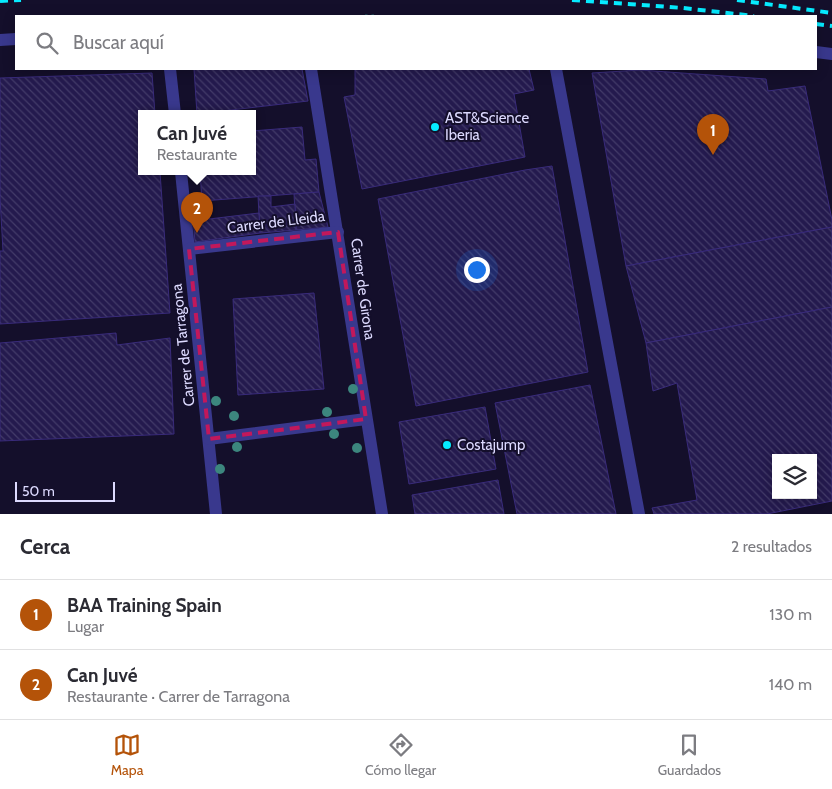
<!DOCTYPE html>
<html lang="es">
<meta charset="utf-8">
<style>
:root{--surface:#fff;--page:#f2f2f3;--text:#2b2b33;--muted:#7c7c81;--line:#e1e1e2;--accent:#b45309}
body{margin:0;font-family:Cabin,sans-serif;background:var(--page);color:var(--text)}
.controls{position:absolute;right:15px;bottom:15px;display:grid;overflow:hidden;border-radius:0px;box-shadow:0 2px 12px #0003}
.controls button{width:45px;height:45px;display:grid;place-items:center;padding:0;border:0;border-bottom:1px solid var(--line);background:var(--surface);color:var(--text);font:25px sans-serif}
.scale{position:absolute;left:15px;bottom:12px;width:100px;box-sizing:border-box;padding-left:5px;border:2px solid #dddaff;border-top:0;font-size:14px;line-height:18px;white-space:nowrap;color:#dddaff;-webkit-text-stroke:4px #140f2b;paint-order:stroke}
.you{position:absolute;left:476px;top:269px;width:18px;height:18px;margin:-12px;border:4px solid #fff;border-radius:50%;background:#1a73e8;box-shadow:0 0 0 8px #1a73e833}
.badge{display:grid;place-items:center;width:32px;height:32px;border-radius:50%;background:var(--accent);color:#fff;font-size:16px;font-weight:700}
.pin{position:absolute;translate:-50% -41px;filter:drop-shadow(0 1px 2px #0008)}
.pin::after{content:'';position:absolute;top:26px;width:18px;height:15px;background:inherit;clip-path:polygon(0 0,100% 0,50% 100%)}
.popup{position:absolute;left:138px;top:110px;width:118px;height:65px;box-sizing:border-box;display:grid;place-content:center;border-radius:0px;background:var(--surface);filter:drop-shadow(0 1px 4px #0005);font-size:16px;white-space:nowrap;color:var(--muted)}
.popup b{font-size:19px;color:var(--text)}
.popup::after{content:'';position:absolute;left:50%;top:100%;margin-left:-10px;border:10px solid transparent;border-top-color:var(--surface)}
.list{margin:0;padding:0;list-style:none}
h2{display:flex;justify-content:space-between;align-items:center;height:65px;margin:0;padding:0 20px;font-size:21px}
h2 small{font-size:16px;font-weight:400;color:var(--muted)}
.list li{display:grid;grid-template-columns:32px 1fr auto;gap:15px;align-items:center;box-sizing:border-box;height:70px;padding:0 20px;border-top:1px solid var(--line)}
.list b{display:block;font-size:19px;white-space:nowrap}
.list p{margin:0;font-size:16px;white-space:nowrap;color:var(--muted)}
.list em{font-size:16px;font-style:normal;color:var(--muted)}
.icon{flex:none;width:28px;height:28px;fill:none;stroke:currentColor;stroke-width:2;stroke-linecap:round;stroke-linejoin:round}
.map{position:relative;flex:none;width:832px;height:514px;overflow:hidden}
.search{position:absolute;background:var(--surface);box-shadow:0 2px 12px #0003;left:15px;right:15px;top:15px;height:55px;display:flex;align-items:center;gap:12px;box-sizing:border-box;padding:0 18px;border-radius:0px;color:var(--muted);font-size:19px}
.sheet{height:205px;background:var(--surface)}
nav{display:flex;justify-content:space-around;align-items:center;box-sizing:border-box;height:70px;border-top:1px solid var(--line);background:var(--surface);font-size:14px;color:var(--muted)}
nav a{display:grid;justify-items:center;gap:2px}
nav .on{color:var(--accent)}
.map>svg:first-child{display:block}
.building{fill:url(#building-back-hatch);stroke:#392b7b;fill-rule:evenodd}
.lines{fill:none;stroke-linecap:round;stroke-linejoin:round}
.path{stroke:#29c4b8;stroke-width:2.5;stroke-dasharray:2.5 4;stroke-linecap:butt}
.minor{stroke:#39388d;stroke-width:12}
.rail{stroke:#06ebff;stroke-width:4;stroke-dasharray:8 6;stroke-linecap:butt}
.tree{fill:#3c867e}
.marked{fill:none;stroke:#c2185b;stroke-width:4;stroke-dasharray:10 6;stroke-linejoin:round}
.poi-dot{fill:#06ebff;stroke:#140f2b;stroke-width:2}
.labels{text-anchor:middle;stroke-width:4;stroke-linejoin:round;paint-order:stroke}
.poi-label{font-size:15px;fill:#dddaff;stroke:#140f2b;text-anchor:start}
.street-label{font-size:15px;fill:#dddaff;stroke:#140f2b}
</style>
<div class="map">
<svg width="832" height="514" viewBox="0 0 832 514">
<defs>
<pattern id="building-back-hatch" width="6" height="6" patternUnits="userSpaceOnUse" patternTransform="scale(1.25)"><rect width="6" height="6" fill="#241a4e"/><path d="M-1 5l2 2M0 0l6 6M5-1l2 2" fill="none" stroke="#433b69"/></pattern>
</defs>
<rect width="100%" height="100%" fill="#140f2b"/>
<!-- building -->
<g class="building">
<path d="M 194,69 L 302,69 L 308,101 L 197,114 Z"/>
<path d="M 355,69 L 529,69 L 534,90 L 514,94 L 525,157 L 362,189 L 344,97 L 355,95 Z"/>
<path d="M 640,70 L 766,79 L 768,91 L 805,86 L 832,220 L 832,227 L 626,266 L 592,73 Z"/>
<path d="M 152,73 L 155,114 L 142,114 L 142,172 L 160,172 L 170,313 L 0,324 L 0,251 L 3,251 L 0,198 L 0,78 Z"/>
<path d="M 302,127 L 305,160 L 316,159 L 319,192 L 202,201 L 200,172 L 252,172 L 252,131 Z"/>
<path d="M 552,166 L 588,372 L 416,406 L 378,199 L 525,170 Z"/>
<path d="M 319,192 L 328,227 L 296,230 L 294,194 Z"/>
<path d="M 258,196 L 271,196 L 271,207 L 295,204 L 296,230 L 260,233 Z"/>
<path d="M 210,200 L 209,219 L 259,213 L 260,233 L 195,242 L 192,206 L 202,201 Z"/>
<path d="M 832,227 L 832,307 L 646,343 L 626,266 Z"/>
<path d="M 314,293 L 324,389 L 238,395 L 233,299 Z"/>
<path d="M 832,307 L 832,501 L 767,514 L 654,514 L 652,508 L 697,500 L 677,383 L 653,391 L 646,343 ZM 776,458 L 813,458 L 813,495 L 776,495 Z"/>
<path d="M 116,333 L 117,345 L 170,338 L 174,434 L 0,441 L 0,343 Z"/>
<path d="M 590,385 L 616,514 L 517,514 L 495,403 Z"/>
<path d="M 485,407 L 496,469 L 409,484 L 399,422 Z"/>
<path d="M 498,480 L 504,514 L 415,514 L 412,495 Z"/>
</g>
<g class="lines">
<!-- path -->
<path class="path" d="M 365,16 L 376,16"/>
<!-- minor -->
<g class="minor">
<path d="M 0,40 L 16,39"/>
<path d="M 816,52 L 832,54"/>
<path d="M 170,69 L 175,114"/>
<path d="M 311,69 L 382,514"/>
<path d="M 556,69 L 639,514"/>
<path d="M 181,172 L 216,514"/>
<path d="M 189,249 L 338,232"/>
<path d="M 209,439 L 366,419"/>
</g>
<!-- rail -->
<g class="rail">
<path d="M 572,0 L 683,8 L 754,16"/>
<path d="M 737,0 L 832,13"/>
<path d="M 0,1 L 21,0"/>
<path d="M 816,24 L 832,26"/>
</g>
</g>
<!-- trees -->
<g class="tree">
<circle cx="353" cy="389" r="5"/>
<circle cx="216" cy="401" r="5"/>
<circle cx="327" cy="412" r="5"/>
<circle cx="234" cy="416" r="5"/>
<circle cx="334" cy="434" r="5"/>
<circle cx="237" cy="447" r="5"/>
<circle cx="357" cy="448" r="5"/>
<circle cx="220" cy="469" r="5"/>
</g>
<!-- marked area -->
<path class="marked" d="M 338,232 L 366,419 L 209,439 L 189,249 Z"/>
<!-- markers -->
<g class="poi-dot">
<circle cx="435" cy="127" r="5"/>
<circle cx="447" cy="445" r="5"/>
</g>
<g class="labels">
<!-- poi labels -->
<g class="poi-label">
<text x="445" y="123">AST&amp;Science<tspan x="445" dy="17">Iberia</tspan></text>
<text x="457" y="450">Costajump</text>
</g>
<!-- street labels -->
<g class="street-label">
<text transform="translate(276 222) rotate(-7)" y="5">Carrer de Lleida</text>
<text transform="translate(363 289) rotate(82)" y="5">Carrer de Girona</text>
<text transform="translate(183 345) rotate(-96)" y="5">Carrer de Tarragona</text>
</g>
</g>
</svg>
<div class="controls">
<button><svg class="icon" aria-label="layers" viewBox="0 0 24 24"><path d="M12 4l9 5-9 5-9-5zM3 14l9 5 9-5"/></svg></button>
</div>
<div class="scale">50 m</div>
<div class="you"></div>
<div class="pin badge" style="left:713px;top:155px">1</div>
<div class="pin badge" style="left:197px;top:233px">2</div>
<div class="popup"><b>Can Juvé</b>Restaurante</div>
<div class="search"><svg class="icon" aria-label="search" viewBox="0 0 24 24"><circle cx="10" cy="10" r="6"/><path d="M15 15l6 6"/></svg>Buscar aquí</div>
</div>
<section class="sheet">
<h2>Cerca<small>2 resultados</small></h2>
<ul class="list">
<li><span class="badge">1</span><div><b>BAA Training Spain</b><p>Lugar</p></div><em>130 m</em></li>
<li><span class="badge">2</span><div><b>Can Juvé</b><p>Restaurante · Carrer de Tarragona</p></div><em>140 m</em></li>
</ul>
</section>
<nav>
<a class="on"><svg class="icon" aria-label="map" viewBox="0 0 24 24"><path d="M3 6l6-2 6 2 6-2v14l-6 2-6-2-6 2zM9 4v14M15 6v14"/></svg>Mapa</a>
<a><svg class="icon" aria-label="directions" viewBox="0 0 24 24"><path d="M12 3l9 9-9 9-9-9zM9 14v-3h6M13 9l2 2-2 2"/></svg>Cómo llegar</a>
<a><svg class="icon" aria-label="saved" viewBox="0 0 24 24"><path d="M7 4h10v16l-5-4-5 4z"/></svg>Guardados</a>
</nav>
